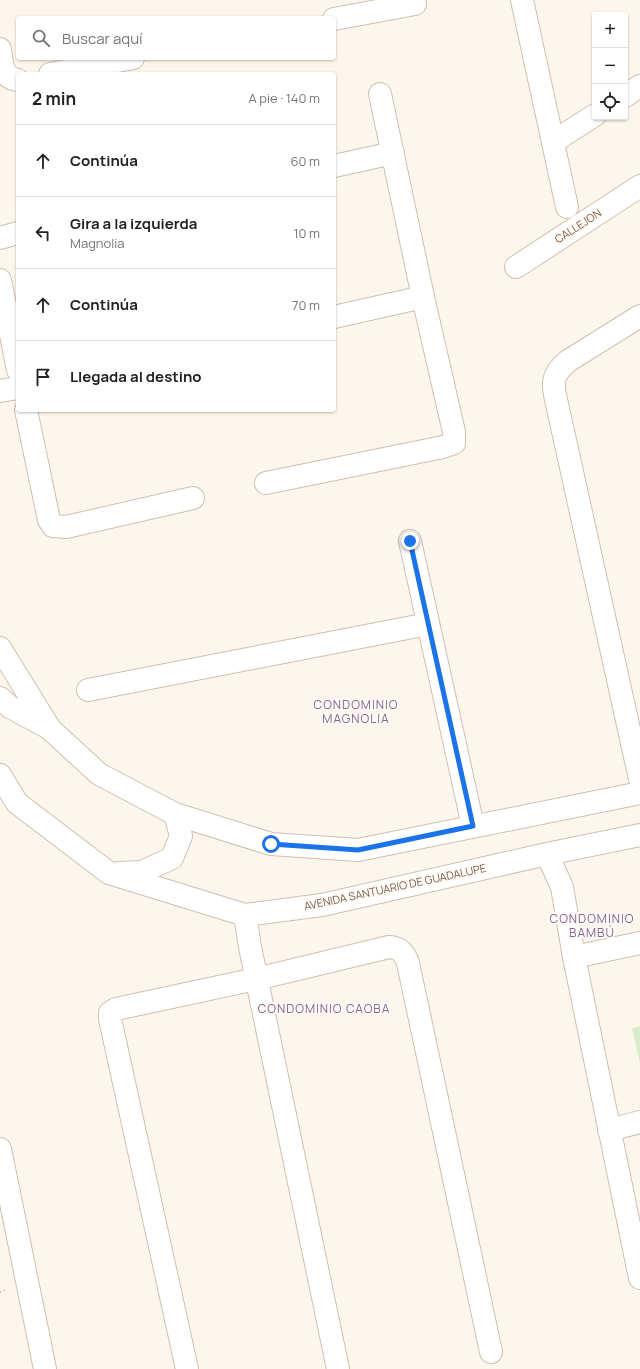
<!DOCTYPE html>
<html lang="es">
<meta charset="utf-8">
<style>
:root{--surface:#fff;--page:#f2f2f2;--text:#202124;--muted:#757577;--line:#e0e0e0}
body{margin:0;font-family:Manrope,sans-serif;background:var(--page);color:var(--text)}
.controls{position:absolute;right:12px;top:12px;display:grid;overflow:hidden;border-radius:4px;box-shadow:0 1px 3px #0004}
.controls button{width:36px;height:36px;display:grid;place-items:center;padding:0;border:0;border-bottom:1px solid var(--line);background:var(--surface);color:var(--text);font:20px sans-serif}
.stop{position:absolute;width:12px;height:12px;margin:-9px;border:3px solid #1a73e8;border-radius:50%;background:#fff}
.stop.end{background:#1a73e8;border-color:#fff;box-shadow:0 1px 4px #0008}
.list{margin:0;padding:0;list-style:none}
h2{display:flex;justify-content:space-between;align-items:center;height:52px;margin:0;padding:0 16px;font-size:17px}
h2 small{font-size:13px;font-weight:400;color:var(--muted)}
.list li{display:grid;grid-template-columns:26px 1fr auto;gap:12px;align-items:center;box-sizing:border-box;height:72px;padding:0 16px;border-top:1px solid var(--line)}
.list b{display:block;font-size:15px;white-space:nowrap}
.list p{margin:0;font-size:13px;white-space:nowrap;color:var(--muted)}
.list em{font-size:13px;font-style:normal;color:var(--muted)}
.icon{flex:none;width:22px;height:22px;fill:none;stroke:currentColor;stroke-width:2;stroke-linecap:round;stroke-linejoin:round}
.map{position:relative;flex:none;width:640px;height:1369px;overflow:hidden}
.search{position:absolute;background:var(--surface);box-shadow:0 1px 3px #0004;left:16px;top:16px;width:320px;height:44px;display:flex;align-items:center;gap:10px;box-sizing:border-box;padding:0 14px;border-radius:4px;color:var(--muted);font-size:15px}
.panel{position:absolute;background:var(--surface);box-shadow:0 1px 3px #0004;left:16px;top:72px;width:320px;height:340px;border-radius:4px}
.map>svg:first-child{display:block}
.green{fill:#d8ecc9}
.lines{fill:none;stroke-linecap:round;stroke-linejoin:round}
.minor-casing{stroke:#d1beb0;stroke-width:24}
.path{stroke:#d9b8a5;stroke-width:2.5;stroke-dasharray:1 3;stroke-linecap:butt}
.minor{stroke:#fff;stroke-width:22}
.route{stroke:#1a73e8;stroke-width:5}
.labels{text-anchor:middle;stroke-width:4;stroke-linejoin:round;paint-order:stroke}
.street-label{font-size:11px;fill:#7a5c4d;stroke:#fffaf3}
.neighbourhood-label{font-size:12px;letter-spacing:1px;fill:#846695;stroke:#fffaf3}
</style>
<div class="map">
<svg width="640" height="1369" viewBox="0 0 640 1369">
<rect width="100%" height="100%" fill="#fdf6ec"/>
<!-- green -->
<path class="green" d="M 640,1026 L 640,1063 L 632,1028 Z"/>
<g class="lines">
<defs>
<g id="minor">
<path d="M 522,0 L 567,207"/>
<path d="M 334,19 L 415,4"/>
<path d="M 0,49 C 2,62 2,79 18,80"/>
<path d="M 50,74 L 133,58"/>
<path d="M 625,96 L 640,86"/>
<path d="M 553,142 L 595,115"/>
<path d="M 334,166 L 393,153"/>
<path d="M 0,238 L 18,233"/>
<path d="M 516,267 L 640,186"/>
<path d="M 0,280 L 18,370"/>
<path d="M 640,316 L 568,361 C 551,375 552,384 557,404 L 640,779"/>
<path d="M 334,317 L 423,297"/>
<path d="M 0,391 L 18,388"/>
<path d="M 26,410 L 49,520 L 53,526 L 66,527 L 193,498"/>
<path d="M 266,483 L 443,447 L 454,443 L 454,432 L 423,297 L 380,94"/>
<path d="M 410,541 L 473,826"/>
<path d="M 0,648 L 50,729 L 99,774 L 175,814 L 271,844 L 358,850 L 640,793"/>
<path d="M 88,690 L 428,624"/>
<path d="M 0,698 L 10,707 L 49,728"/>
<path d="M 0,775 L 17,803 L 109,873 L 245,915 L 322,905 L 547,854 L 640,835"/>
<path d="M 547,854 L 562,887 L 574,957 L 640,1278"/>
<path d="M 119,873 L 142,872 L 172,858 L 181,836 L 175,814"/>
<path d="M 245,915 L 250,947 L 338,1369"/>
<path d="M 574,957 L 640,943"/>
<path d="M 609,1130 L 640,1122"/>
<path d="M 0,1149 L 45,1369"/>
<path d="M 187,1369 L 110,1019 L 110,1013 L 116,1009 L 256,979 L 389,947 C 400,948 404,952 408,963 L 491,1352"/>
</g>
</defs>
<!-- minor casing -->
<use href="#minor" class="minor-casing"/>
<!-- path -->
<path class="path" d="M 0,1292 L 6,1290"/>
<!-- minor -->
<use href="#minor" class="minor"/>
</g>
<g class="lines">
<!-- route -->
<path class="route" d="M 271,844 L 358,850 L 473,826 L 410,541"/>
</g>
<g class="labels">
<!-- street labels -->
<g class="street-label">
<text transform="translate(578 226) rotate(-33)" y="4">CALLEJON</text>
<text transform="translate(395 887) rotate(-12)" y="4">AVENIDA SANTUARIO DE GUADALUPE</text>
</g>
<!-- neighbourhood labels -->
<g class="neighbourhood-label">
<text x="356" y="709">CONDOMINIO<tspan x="356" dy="14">MAGNOLIA</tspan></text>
<text x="592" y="923">CONDOMINIO<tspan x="592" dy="14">BAMBÚ</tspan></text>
<text x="324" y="1013">CONDOMINIO CAOBA</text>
</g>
</g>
</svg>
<div class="controls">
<button>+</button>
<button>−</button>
<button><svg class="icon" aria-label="locate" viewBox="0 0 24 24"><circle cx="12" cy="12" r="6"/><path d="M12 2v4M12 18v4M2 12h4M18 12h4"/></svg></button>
</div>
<div class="stop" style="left:271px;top:844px"></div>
<div class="stop end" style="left:410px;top:541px"></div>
<div class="search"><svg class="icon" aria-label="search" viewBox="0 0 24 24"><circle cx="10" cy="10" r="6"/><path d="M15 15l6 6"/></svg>Buscar aquí</div>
<section class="panel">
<h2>2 min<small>A pie · 140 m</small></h2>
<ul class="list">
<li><svg class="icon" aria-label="ahead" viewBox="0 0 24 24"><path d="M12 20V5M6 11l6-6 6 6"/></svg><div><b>Continúa</b></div><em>60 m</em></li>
<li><svg class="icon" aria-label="left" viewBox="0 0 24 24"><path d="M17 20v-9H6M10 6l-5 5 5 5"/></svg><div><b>Gira a la izquierda</b><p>Magnolia</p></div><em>10 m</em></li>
<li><svg class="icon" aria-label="ahead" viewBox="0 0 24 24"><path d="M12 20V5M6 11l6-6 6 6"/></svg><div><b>Continúa</b></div><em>70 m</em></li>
<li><svg class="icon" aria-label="arrive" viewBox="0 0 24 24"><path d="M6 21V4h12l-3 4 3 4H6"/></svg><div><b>Llegada al destino</b></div></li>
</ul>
</section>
</div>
